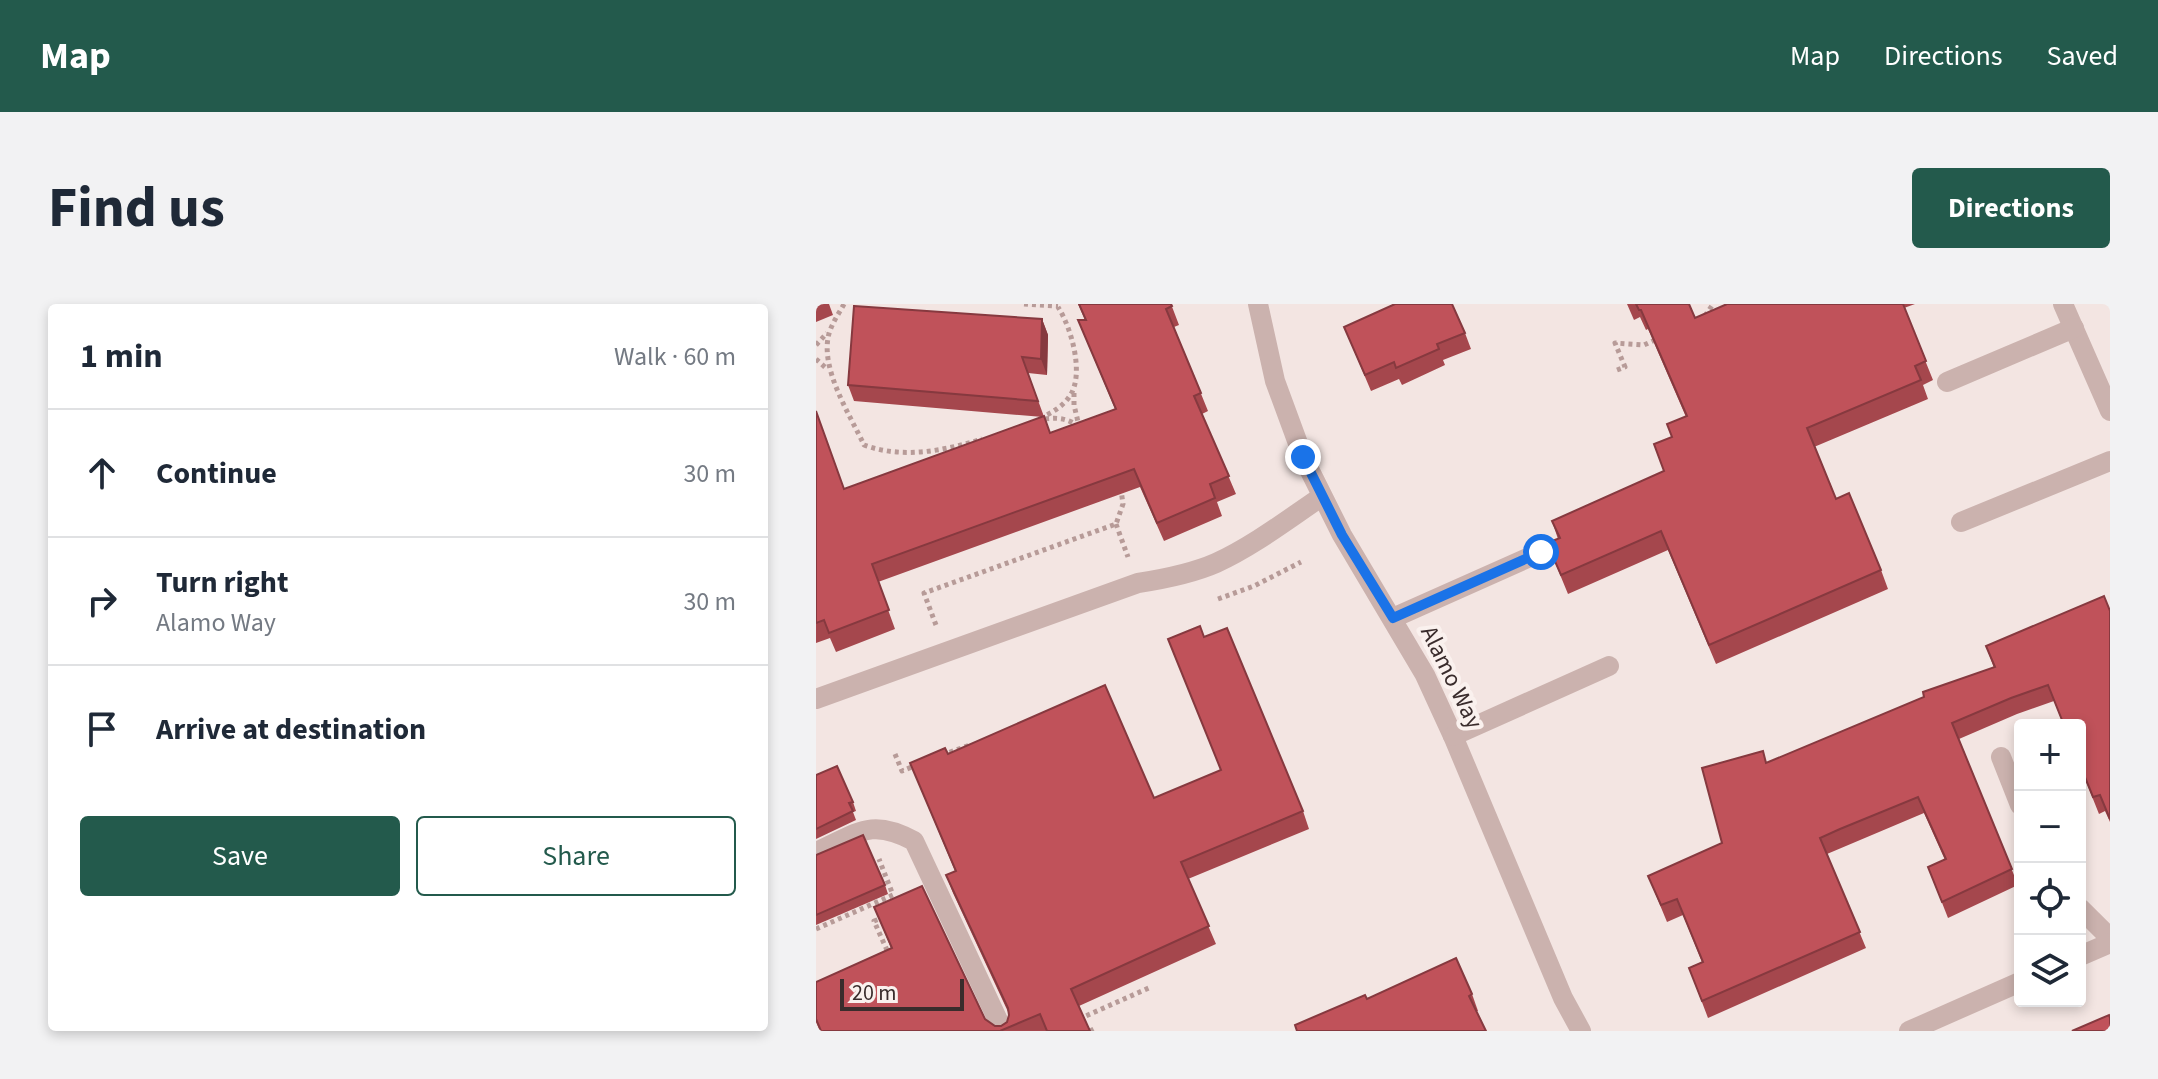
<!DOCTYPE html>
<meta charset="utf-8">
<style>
:root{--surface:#fff;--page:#f2f2f3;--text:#1f2937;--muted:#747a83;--line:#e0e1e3;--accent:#235a4c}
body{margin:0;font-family:"Source Sans 3",sans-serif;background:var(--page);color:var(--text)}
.controls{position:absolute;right:24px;bottom:24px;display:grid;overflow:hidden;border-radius:8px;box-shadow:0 4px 12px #0003}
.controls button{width:72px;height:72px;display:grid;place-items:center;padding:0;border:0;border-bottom:2px solid var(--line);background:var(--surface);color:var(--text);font:40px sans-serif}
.scale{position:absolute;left:24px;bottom:20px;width:124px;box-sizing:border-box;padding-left:8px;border:4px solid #3a2c2c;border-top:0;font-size:22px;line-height:28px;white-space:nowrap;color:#3a2c2c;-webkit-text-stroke:6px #faf1ee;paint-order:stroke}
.stop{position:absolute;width:24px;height:24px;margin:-18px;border:6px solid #1a73e8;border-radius:50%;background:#fff}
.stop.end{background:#1a73e8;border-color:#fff;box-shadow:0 2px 8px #0008}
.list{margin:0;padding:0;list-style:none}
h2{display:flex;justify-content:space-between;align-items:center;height:104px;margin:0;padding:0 32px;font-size:34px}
h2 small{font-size:26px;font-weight:400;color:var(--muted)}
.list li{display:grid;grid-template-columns:52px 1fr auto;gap:24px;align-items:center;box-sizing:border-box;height:128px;padding:0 32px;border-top:2px solid var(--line)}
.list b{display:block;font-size:30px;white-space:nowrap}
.list p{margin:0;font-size:26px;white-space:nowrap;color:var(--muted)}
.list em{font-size:26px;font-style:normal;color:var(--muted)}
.actions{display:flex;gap:16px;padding:24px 32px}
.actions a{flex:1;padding:18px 0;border:2px solid var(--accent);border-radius:8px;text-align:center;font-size:28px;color:var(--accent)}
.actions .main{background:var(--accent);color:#fff}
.icon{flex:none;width:44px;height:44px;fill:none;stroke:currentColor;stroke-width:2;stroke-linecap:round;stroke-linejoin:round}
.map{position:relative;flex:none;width:1294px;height:727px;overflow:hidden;border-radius:8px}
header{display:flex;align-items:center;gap:48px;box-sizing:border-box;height:112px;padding:0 40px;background:var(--accent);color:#fff}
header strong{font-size:38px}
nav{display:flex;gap:44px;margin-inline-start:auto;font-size:28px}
.intro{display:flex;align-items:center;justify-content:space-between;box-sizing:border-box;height:192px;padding:0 48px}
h1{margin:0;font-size:56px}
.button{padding:20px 36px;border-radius:8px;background:var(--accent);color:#fff;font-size:28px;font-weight:700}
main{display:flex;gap:48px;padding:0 48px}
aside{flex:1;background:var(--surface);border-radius:8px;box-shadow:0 4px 12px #0003}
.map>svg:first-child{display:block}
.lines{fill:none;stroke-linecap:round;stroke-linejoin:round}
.path{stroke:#b79b98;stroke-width:5;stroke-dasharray:4 4;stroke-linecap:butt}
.minor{stroke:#cbb2ae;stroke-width:20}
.wall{fill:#a5474d}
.shaded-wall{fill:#86393f}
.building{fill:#c0525a;stroke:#86393f;stroke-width:2}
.route{stroke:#1a73e8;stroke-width:10}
.labels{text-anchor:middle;stroke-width:8;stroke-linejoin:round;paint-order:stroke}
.street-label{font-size:24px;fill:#3a2c2c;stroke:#faf1ee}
</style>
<header>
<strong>Map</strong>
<nav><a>Map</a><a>Directions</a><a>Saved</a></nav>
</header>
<div class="intro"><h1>Find us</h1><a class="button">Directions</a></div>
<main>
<aside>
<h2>1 min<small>Walk · 60 m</small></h2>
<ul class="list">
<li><svg class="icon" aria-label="ahead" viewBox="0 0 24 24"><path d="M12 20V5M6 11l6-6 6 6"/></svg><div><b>Continue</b></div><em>30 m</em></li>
<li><svg class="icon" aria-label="right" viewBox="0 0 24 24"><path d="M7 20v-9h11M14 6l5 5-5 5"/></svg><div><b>Turn right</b><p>Alamo Way</p></div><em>30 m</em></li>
<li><svg class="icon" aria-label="arrive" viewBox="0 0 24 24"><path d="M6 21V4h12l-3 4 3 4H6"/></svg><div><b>Arrive at destination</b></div></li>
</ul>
<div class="actions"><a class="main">Save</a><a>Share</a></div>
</aside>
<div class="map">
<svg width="1294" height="727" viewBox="0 0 1294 727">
<rect width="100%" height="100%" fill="#f3e5e2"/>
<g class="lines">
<!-- path -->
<g class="path">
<path d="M 28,0 C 22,11 14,22 12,34 C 6,68 34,111 48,141 C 86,155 128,147 166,135"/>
<path d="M 208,0 L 242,2"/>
<path d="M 889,12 L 897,0"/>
<path d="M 0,41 L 11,29"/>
<path d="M 0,55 L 11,65"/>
<path d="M 801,66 L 809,63 L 799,39 L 828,41 L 843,34"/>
<path d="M 258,89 L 258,101 L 263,122"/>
<path d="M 224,114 C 236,109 249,101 255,90 C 268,68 255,23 242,3"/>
<path d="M 229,115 C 243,113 254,115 264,124"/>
<path d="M 300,220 L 312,253"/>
<path d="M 402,295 L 438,282 L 485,258"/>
<path d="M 120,321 L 108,289 L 300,220 L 307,200 L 305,186"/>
<path d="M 79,450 L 86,467 L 101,461"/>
<path d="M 126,451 L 154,441"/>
<path d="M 69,613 L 58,617 L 74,653"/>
<path d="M 0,625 L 77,591 L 63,555"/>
<path d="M 263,715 L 335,683"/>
<path d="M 274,727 L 278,725 L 279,727"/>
</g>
<!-- minor -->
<g class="minor">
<path d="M 442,0 L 459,77 L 487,153 L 526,231 L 609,371 L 637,432 L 747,694 L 765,727"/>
<path d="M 1247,0 L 1294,107"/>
<path d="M 1131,78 L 1258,24"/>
<path d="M 1145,218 L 1294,157"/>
<path d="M 577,314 L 725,248"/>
<path d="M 0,395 L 322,279 C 348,275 375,270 400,259 C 437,242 471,216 505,193"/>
<path d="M 637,432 L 793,362"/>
<path d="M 1185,453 L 1204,501"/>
<path d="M 0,548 C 41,530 54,513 98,537 L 187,727"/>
<path d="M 1264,604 L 1294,634"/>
<path d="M 1264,652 L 1294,639"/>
<path d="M 1093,727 L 1204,678"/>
</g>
</g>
<!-- wall -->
<g class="wall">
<path d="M 0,0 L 13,0 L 17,11 L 0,18 Z"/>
<path d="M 262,0 L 355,0 L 363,21 L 358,23 L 392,107 L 386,110 L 420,190 L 401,198 L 406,212 L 348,237 L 324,183 L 62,278 L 79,325 L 20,348 L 14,334 L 0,339 L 0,107 L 28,185 L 227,113 L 38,97 L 32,81 L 226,15 L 232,31 L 231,71 L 212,69 L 234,129 L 299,105 L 262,16 L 269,16 Z"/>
<path d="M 811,0 L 873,0 L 879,14 L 911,0 L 1099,0 L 1088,4 L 1117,76 L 1107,81 L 1112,95 L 998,143 L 1020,195 L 1065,266 L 1072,285 L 900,360 L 852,246 L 752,290 L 731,239 L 742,235 L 736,217 L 848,167 L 856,133 L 870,113 L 832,25 L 830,26 L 824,13 L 818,16 Z"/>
<path d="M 528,23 L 649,29 L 655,45 L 627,56 L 629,61 L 586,81 L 583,75 L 555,87 Z"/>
<path d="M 1294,307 L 1294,518 L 1289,507 L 1283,510 L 1238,397 L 1201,410 L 1143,435 L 1202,581 L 1132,614 L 1112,563 L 1129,556 L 1108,509 L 1011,550 L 1050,644 L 892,714 L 873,664 L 886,658 L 867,611 L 851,618 L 832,572 L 906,539 L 951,459 L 1178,364 L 1170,342 Z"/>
<path d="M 388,333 L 487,507 L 493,525 L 372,575 L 400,640 L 263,702 L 274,727 L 4,727 L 0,718 L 0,678 L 75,644 L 58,603 L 169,715 L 179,722 L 185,722 L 191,718 L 193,710 L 137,589 L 130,571 L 139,567 L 94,459 L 132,450 L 338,494 L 405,466 L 352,335 Z"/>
<path d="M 0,471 L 37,498 L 40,507 L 37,508 L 40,516 L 0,535 Z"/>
<path d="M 0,551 L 69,581 L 72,590 L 0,621 Z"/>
<path d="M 656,690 L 662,707 L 661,707 L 551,695 Z"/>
</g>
<!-- shaded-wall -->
<path class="shaded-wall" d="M 226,15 L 232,31 L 231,71 L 225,55 Z"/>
<!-- building -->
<g class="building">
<path d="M 263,0 L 355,0 L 356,2 L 350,5 L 385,89 L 378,92 L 413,172 L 394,180 L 399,194 L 341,219 L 318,165 L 56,260 L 73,306 L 13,329 L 8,316 L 0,319 L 0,107 L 28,185 L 228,112 L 234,129 L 300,105 L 262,16 L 270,16 Z"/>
<path d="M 579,0 L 636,0 L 649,29 L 621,40 L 623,45 L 580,64 L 578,58 L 549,71 L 528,23 Z"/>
<path d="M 820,0 L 873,0 L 879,14 L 911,0 L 1087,0 L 1110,57 L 1099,62 L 1105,76 L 991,124 L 1020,195 L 1033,189 L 1065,266 L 893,341 L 845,227 L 745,271 L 731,239 L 744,234 L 736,217 L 848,167 L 838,140 L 856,133 L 851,120 L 871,112 L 825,6 L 823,6 Z"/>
<path d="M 38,2 L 226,15 L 225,55 L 206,53 L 222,97 L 32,81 Z"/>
<path d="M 1288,292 L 1294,307 L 1294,515 L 1284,491 L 1277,493 L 1264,461 L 1264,421 L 1248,421 L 1232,381 L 1195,394 L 1136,419 L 1196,565 L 1126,598 L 1112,563 L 1130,555 L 1102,493 L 1024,525 L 1004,534 L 1044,628 L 886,697 L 873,664 L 887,658 L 861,595 L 845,601 L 832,572 L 906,539 L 886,464 L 947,447 L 950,459 L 1108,393 L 1107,388 L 1179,363 L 1170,342 Z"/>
<path d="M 384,322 L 388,333 L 411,324 L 487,507 L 365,558 L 393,622 L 255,685 L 274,727 L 231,727 L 224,710 L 184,727 L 5,727 L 0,715 L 0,678 L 76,644 L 58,603 L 106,582 L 169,715 L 179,722 L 185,722 L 191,718 L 193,711 L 192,704 L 130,571 L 140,567 L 94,459 L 129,444 L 132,450 L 289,381 L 338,494 L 405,466 L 352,335 Z"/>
<path d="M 21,462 L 37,498 L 33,499 L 37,507 L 0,525 L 0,471 Z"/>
<path d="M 47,531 L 69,581 L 0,611 L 0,551 Z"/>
<path d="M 640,654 L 656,690 L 653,692 L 670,727 L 481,727 L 479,721 L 549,691 L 551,695 Z"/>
<path d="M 1293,711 L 1294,714 L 1294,727 L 1256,727 Z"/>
</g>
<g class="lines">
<!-- route -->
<path class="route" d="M 487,153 L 526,231 L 577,314 L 725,248"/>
</g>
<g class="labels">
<!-- street labels -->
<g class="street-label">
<text transform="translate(636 373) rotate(64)" y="8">Alamo Way</text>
</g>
</g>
</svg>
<div class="controls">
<button>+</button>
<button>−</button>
<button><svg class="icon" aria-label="locate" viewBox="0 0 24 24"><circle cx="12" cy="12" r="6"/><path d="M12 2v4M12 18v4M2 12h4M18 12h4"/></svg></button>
<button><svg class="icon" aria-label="layers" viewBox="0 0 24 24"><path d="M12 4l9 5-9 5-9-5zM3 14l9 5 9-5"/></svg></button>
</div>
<div class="scale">20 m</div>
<div class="stop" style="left:725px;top:248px"></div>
<div class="stop end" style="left:487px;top:153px"></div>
</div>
</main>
